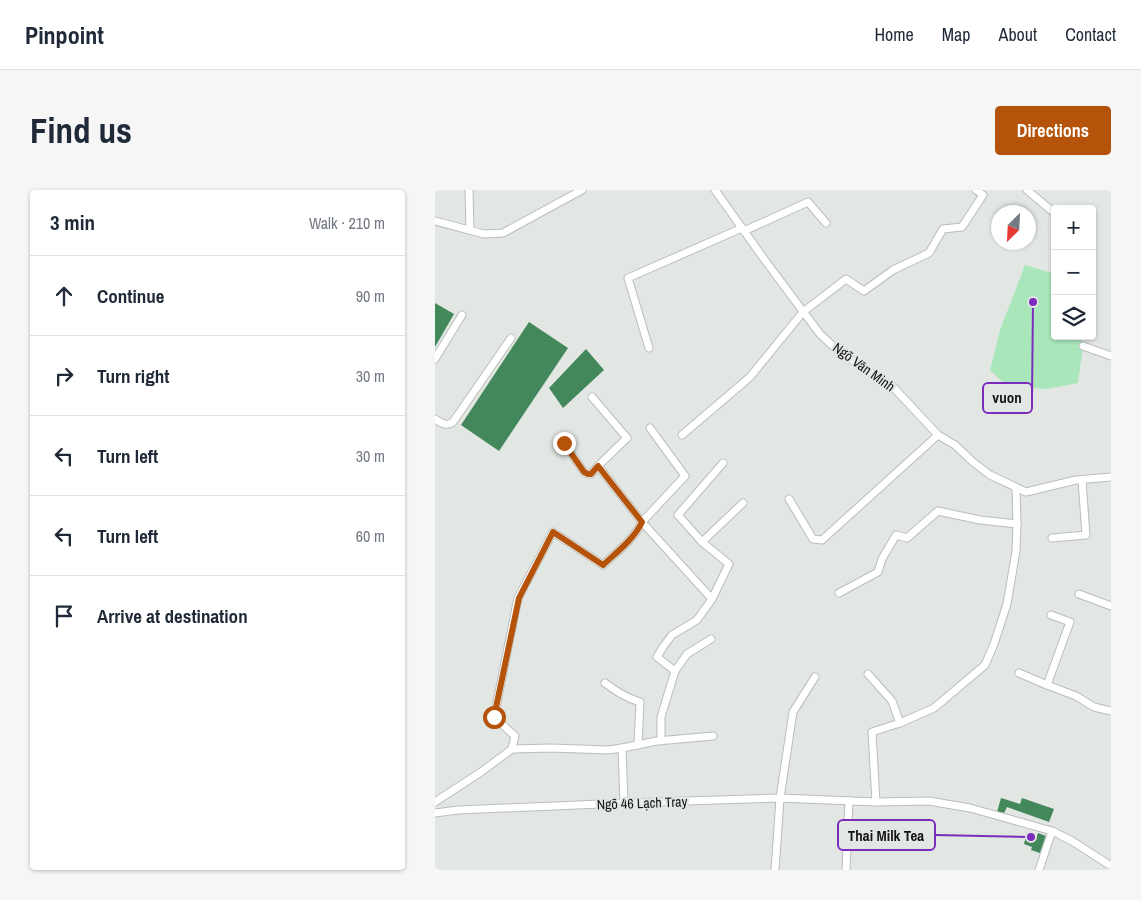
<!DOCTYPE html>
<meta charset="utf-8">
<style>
:root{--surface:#fff;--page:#f6f6f7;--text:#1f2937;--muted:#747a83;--line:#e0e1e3;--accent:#b45309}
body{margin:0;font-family:"Archivo Narrow",sans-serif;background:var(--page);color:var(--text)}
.controls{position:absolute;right:15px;top:15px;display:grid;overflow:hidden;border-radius:5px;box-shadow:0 1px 4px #0004}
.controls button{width:45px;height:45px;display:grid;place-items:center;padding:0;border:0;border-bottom:1px solid var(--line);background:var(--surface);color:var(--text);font:25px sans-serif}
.compass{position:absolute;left:556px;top:15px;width:45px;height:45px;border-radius:50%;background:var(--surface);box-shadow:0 1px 4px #0004;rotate:204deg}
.stop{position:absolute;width:15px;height:15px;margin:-11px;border:4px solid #b45309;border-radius:50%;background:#fff}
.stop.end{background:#b45309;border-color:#fff;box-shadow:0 1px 5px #0008}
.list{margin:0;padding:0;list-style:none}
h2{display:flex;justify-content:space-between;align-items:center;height:65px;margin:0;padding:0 20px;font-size:21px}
h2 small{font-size:16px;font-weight:400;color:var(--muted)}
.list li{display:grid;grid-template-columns:32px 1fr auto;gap:15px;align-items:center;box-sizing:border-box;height:80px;padding:0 20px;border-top:1px solid var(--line)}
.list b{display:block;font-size:19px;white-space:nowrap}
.list em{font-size:16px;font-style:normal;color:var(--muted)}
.icon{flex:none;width:28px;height:28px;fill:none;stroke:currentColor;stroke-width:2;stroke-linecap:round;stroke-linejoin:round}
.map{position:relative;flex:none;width:676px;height:680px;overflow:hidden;border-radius:5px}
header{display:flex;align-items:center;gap:30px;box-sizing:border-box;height:70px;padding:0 25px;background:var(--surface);border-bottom:1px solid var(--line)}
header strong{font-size:24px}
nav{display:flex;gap:28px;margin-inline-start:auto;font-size:18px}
.intro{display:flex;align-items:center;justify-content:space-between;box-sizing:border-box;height:120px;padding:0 30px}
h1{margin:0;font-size:35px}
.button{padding:12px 22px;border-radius:5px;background:var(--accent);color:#fff;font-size:18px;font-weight:700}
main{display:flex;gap:30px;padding:0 30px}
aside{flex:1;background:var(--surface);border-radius:5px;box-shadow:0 1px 4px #0004}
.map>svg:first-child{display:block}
.green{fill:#a9e7ba}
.building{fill:#43885b}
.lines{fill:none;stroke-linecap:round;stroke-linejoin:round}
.lane-casing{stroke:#babebb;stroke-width:9}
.lane{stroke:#fff;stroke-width:7}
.route{stroke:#b45309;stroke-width:6}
.labels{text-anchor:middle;stroke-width:4.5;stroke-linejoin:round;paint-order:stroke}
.street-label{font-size:14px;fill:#141514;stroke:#e3e7e4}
.leader{fill:none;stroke:#7b2cbf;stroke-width:2}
.callout-dot{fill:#7b2cbf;stroke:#e3e7e4;stroke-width:2}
.callout{fill:#e3e7e4;stroke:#7b2cbf;stroke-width:2}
.callout-label{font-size:15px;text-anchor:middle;font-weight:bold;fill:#141514}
</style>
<header>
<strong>Pinpoint</strong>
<nav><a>Home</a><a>Map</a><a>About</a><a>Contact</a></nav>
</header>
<div class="intro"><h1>Find us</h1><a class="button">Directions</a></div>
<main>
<aside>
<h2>3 min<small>Walk · 210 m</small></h2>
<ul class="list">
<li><svg class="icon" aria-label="ahead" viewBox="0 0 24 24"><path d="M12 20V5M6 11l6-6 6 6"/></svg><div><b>Continue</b></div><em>90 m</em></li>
<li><svg class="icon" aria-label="right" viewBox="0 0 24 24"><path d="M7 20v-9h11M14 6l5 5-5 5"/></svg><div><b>Turn right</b></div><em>30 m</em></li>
<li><svg class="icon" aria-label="left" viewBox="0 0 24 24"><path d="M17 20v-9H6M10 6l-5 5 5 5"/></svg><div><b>Turn left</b></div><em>30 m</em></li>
<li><svg class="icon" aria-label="left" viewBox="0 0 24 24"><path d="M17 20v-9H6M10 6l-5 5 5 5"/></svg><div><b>Turn left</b></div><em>60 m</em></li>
<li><svg class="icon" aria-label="arrive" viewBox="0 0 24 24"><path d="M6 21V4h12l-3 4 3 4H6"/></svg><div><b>Arrive at destination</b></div></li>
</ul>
</aside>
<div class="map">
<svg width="676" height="680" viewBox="0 0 676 680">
<rect width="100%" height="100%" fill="#e3e7e4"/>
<!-- green -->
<path class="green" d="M 590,75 L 620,84 L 620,146 L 646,146 L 648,156 L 643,193 L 611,199 L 572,196 L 555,180 L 565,140 Z"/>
<!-- building -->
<g class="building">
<path d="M 0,113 L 19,124 L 0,157 Z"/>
<path d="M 94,132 L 133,158 L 64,261 L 26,235 Z"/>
<path d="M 151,159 L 169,180 L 128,218 L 114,198 Z"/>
<path d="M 566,608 L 585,614 L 587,608 L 619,619 L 614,632 L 572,617 L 569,623 L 562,622 Z"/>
<path d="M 592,642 L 601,645 L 600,651 L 603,643 L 611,646 L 605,663 L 596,660 L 597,657 L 589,654 Z"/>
</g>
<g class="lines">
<defs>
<g id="lane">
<path d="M 34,0 L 35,40"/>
<path d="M 280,0 L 329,69 L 385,144 L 402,160 L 459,198 L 503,245 L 520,255 L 538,272 L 555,285 L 591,302 L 641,290 L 676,287"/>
<path d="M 592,0 L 617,21"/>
<path d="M 0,31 L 49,44 L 68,43 L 147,0"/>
<path d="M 309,41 L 373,12 L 391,33"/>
<path d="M 648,156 L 676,166"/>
<path d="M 214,158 L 193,88 L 307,38"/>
<path d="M 0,169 L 27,125"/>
<path d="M 157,207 L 192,248 L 163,276 L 207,332 L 277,409"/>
<path d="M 0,229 C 6,233 12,237 18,232 L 76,148"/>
<path d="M 247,245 L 315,187 L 368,122 L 411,89 L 429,101 L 458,80 L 494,63 L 508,39 L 527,37 L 548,5 L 541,0"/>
<path d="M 129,253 L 149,282 L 153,284 L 156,284 L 163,276"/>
<path d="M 354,309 L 378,349 L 387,350 L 503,245"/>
<path d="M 617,348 L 651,345 L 647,290"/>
<path d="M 267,352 L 243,325 L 288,273"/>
<path d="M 404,403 L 443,382 L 447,369 L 461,345 L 472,348 L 503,321 L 545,330 L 582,334"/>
<path d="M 644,404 L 676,416"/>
<path d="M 240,481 L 222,467 L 228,457 L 237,445 L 262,430 L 277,409 L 294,374 L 267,352 L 308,313"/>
<path d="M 584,483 L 612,495 L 641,506 L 659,517 L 676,521"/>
<path d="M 433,484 L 457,511 L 465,533 L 437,542 L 441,612"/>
<path d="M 170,493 C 181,501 191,508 205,512 L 203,555"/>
<path d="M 612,495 L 635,432 L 616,425"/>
<path d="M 465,533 L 499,518 L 550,475 L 559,454 L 572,414 L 581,361 L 582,334 L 581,298"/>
<path d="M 226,551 L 226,527 L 240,481 L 252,464 L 276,449"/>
<path d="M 187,558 L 189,613"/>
<path d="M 77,559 L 80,546 L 59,527 L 83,408 L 118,342 L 168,375 C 182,362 199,349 207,332 L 250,286 L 215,238"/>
<path d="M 0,612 L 46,582 L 77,559 L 116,558 L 173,560 L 187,558 L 222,551 L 278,546"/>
<path d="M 0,623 L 23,620 L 189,613 L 345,608 L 441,612 L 494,611 L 535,618 L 617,641 L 637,651 L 676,676"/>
<path d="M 340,680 L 345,608 L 358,522 L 380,487"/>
<path d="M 411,680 L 414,611"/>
<path d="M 604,680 L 617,641"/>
</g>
</defs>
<!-- lane casing -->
<use href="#lane" class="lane-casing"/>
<!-- lane -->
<use href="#lane" class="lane"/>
</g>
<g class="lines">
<!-- route -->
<path class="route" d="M 59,527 L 84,408 L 118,342 L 168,375 C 182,362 199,349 207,332 L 163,276 L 156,284 L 153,284 L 149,282 L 129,253"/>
</g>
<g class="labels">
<!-- street labels -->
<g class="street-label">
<text transform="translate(429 177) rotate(36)" y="5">Ngõ Văn Minh</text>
<text transform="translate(207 613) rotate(-2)" y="5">Ngõ 46 Lạch Tray</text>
</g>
</g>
<!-- callouts -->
<path class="leader" d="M598 112L597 208M596 647L500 645"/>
<g class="callout-dot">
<circle cx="598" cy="112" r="5"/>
<circle cx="596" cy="647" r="5"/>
</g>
<g class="callout">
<rect x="548" y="193" width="49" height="30" rx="5"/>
<rect x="403" y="630" width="97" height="30" rx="5"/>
</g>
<g class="callout-label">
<text x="572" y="213">vuon</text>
<text x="451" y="651">Thai Milk Tea</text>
</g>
</svg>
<div class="controls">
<button>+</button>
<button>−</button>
<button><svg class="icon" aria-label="layers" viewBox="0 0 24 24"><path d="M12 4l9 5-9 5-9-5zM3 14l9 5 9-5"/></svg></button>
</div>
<svg class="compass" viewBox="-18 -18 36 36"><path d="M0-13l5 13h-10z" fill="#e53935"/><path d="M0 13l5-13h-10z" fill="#747a83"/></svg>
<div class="stop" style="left:59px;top:527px"></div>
<div class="stop end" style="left:129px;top:253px"></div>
</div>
</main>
